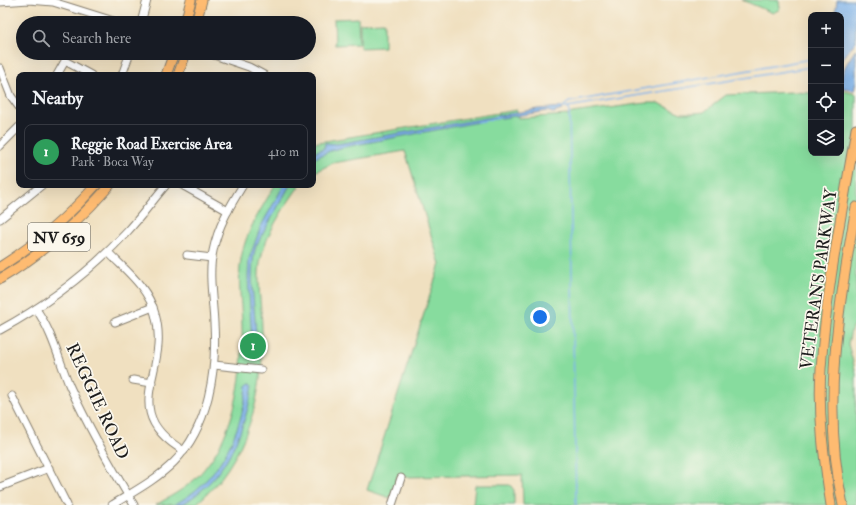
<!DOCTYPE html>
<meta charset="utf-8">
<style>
:root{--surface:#171b24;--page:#242831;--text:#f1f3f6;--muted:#9ea1a6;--line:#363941;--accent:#d93025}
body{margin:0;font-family:"IM FELL Double Pica",serif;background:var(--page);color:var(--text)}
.controls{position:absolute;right:12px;top:12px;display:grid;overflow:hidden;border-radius:8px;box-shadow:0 4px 16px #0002}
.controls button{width:36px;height:36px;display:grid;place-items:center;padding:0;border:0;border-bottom:1px solid var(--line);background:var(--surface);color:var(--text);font:20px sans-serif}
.you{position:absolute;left:540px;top:317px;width:14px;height:14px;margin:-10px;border:3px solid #fff;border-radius:50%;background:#1a73e8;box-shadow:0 0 0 6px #1a73e833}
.badge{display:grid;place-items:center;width:26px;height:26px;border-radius:50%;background:var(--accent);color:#fff;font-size:13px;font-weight:700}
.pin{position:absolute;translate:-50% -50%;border:2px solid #fff;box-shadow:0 1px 4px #0006}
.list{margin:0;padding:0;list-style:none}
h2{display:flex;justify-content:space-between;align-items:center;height:52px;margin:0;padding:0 16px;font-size:17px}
h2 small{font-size:13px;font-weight:400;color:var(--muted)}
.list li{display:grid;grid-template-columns:26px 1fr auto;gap:12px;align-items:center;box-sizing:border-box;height:56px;margin:0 8px 8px;padding:0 8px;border:1px solid var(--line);border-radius:8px}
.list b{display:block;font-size:15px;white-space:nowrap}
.list p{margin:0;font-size:13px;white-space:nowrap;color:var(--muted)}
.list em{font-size:13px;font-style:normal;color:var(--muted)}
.icon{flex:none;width:22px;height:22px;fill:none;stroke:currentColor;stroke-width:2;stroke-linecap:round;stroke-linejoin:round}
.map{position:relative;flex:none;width:856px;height:505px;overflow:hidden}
.search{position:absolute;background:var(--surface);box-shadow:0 4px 16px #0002;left:16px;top:16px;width:300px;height:44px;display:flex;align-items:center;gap:10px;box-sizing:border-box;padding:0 14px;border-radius:22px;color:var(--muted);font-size:15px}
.panel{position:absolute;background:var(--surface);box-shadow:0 4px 16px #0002;left:16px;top:72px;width:300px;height:116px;border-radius:8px}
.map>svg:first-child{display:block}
.green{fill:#87dc9e;stroke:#527c5d}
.water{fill:#7eb2eb;stroke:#4d6784}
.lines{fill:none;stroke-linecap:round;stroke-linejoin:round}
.stream{stroke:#7eb2eb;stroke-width:1.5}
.minor-casing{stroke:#867e6e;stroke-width:9}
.major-casing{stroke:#867e6e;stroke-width:11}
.minor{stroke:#fff;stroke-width:7}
.major{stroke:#febb71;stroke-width:9}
.labels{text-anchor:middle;stroke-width:3.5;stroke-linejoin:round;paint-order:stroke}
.shield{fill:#fbf7ec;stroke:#5f5e5a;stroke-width:1}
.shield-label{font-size:16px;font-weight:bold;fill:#1c1c1c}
.street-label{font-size:17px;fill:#1c1c1c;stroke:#fbf7ec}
</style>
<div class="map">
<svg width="856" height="505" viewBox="0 0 856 505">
<rect width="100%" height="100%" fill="#fbf7ec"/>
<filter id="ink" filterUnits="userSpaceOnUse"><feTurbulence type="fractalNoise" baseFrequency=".025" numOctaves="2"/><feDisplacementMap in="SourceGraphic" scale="8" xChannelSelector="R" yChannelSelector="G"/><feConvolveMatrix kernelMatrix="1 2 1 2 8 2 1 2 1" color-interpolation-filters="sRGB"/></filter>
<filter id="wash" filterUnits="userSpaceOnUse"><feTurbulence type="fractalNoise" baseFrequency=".012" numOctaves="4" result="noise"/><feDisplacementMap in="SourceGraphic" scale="16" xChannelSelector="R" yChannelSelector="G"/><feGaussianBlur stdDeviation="0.9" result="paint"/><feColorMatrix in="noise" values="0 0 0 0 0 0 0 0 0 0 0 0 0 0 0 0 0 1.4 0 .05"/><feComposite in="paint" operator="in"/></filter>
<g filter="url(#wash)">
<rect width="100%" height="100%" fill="#f0e0c0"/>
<!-- green -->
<g class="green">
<path d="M 742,0 L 779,0 L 780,9 L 773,13 Z"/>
<path d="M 358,18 L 359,44 L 335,45 L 334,19 Z"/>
<path d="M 384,22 L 384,47 L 360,48 L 360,23 Z"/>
<path d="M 841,90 L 856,94 L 856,323 L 851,330 L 848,344 L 856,373 L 856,505 L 523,505 L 522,475 L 405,477 L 398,474 L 390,498 L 367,490 L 440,264 L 405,151 L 333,163 L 313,173 L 313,143 L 517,110 L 518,118 L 569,115 L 572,113 L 646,103 L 658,103 L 681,113 L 694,113 L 704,112 L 726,95 L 793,92 L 811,93 L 811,153 L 841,153 Z"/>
<path d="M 275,185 L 300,185 C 285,206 269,229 262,254 C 255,277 262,305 262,329 C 265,393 247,462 196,504 L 156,505 C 169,497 183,490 194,480 C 234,442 244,380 242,328 C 242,305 237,281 241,259 C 245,232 262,208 275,185 Z"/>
<path d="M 475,485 L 510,485 L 514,490 L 514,505 L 473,505 Z"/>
</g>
<!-- water -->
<g class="water">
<path d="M 837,0 L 856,0 L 856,41 L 841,61 L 841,15 L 835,15 Z"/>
<path d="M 856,49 L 856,81 L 854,91 L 841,87 C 841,70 847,63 856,49 Z"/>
<path d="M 563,107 L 562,110 L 553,113 L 547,111 L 489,120 L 344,147 L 330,151 L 313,159 L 313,153 L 324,148 L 325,143 L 337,144 L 538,109 Z"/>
<path d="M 284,185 L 290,185 L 256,246 C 246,281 259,318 255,354 L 253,356 L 248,277 L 249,259 L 261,226 Z"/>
<path d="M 250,383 L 253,386 C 245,426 230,468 197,494 C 189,500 185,505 173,505 C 217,484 242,433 247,386 Z"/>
</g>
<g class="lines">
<!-- stream -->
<g class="stream">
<path d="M 564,106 L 569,102 L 811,59"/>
<path d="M 569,107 L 576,505"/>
<path d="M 561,108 L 811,67"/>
<path d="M 477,122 L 499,118"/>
</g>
</g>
</g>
<g filter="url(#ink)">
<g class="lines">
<defs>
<g id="minor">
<path d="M 0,2 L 29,0 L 53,2 L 120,23"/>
<path d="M 141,23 L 147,0"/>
<path d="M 208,53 L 249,67 L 264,75"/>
<path d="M 0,68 L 11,96 L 19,107"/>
<path d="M 57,75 L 65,61 L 91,75"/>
<path d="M 122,75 L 130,53"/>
<path d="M 0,146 L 19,127"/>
<path d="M 182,185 L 228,211"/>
<path d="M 0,219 L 42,185"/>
<path d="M 108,252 C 126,271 148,287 155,314 C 172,372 115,410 184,451"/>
<path d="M 187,255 L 212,258"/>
<path d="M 36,309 C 53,333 59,361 70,387 C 89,428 111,467 134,505"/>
<path d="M 115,322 L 153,307"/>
<path d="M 0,330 C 48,304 90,272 127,232 C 141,217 153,200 166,185"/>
<path d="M 214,365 L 261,370"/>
<path d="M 133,380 L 152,383"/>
<path d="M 12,396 L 67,505"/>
<path d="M 0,487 L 49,468"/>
<path d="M 112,505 C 133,492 156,480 174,462 C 209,427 217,370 214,323 C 213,300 208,274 213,251 C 218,226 230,206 243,185"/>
<path d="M 392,505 L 401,478"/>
</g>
<g id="major">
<path d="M 185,23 L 191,0"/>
<path d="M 196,23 L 202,0"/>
<path d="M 166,75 L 174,53"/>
<path d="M 178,75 L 186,53"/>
<path d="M 0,267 C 36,244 68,217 96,185"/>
<path d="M 0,279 C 42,254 78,222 110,185"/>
<path d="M 831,505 C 824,460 818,414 821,369 C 826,289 843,208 856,129"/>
<path d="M 843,505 C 821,406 839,305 856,207"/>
</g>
</defs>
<!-- minor casing -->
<use href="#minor" class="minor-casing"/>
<!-- major casing -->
<use href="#major" class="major-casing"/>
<!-- minor -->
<use href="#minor" class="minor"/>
<!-- major -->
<use href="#major" class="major"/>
</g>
</g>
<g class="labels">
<!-- shield labels -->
<rect class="shield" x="28" y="223" width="62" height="28" rx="3"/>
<g class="shield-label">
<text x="59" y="243">NV 659</text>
</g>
<!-- street labels -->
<g class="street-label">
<text transform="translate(818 279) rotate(-82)" y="6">VETERANS PARKWAY</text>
<text transform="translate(98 401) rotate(65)" y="6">REGGIE ROAD</text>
</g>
</g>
</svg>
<div class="controls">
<button>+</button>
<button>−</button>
<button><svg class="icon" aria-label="locate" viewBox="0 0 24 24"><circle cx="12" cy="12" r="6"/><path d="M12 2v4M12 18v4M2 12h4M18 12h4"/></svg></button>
<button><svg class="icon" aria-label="layers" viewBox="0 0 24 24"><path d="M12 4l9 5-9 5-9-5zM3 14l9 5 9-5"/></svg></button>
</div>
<div class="you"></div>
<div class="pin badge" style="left:253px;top:346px;background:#2e9e5b">1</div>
<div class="search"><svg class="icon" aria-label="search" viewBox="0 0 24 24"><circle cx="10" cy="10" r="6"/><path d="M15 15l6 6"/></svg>Search here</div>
<section class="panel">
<h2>Nearby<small></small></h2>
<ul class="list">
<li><span class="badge" style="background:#2e9e5b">1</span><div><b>Reggie Road Exercise Area</b><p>Park · Boca Way</p></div><em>410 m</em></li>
</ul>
</section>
</div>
